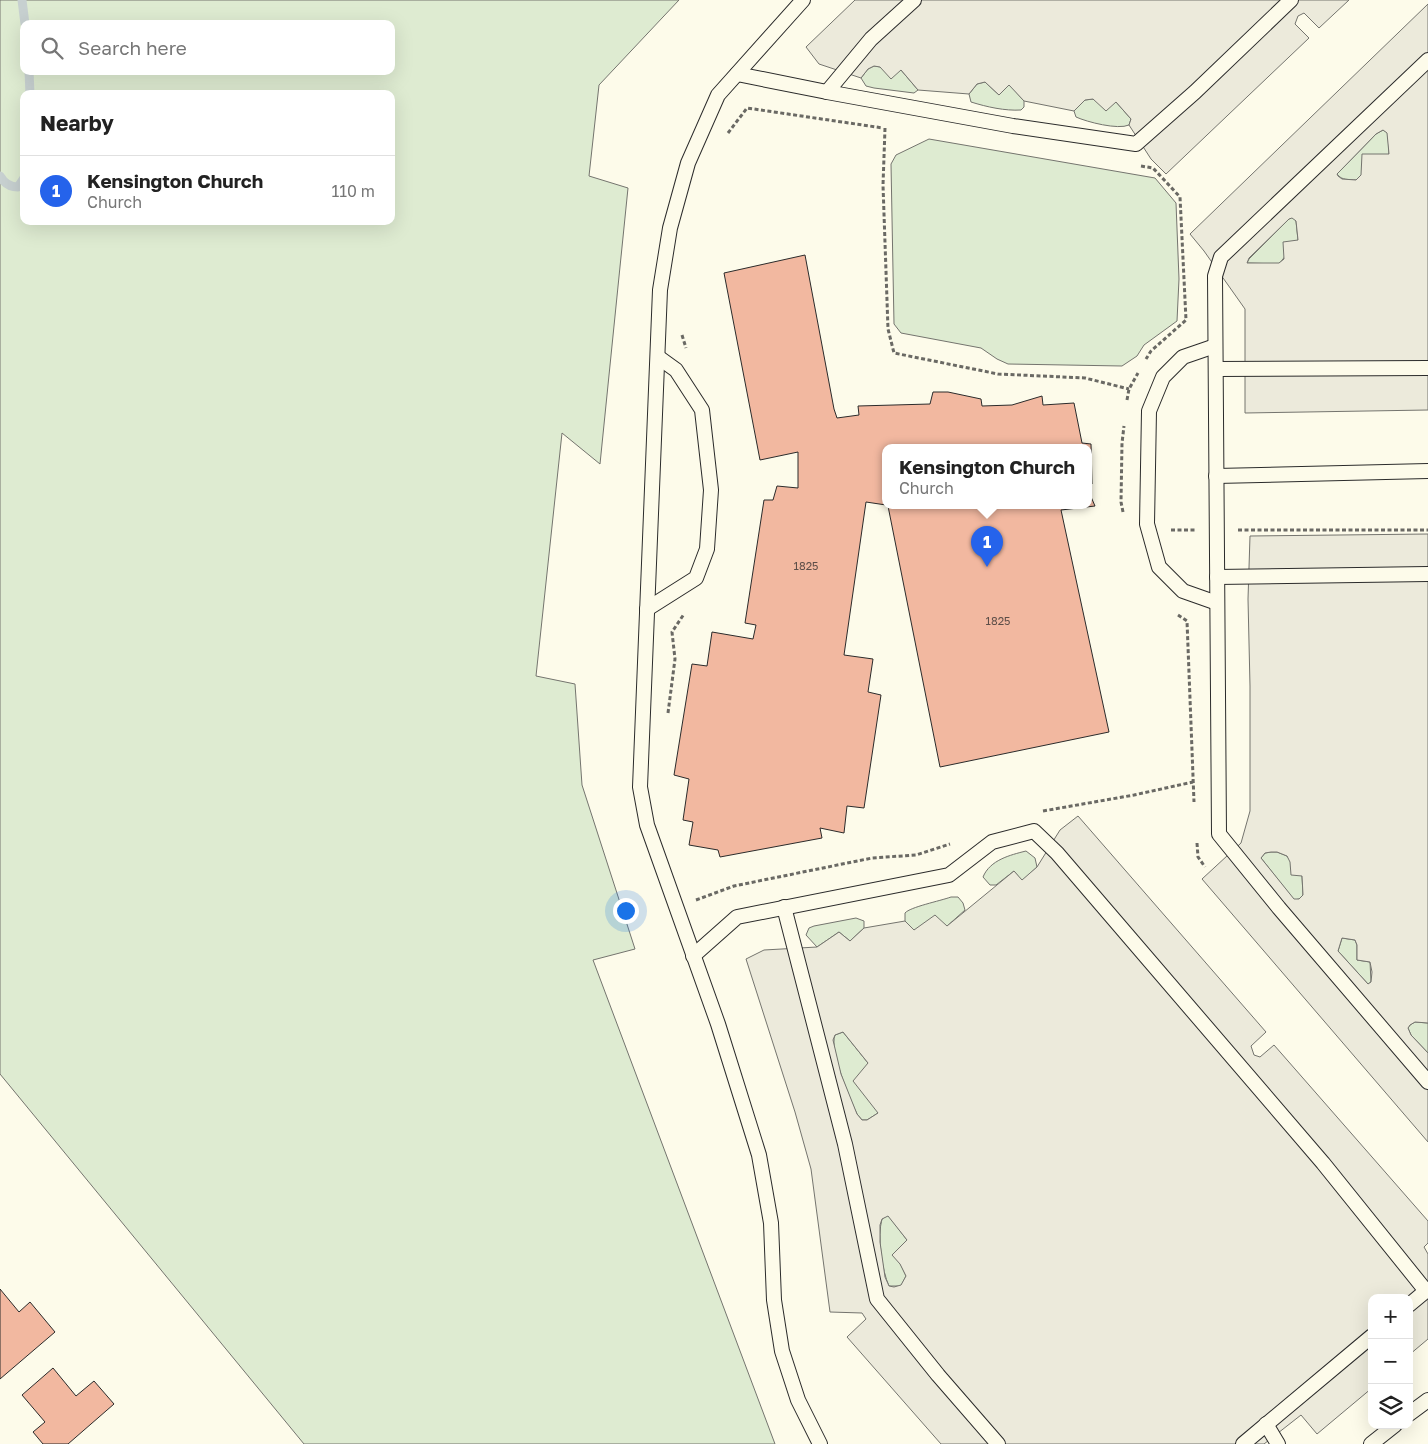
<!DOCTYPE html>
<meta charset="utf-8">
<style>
:root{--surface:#fff;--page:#f6f6f6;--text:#222;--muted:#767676;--line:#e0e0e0;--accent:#2563eb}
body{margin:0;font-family:"Golos Text",sans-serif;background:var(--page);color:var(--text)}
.controls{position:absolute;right:15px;bottom:15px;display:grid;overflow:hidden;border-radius:10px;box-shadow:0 5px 20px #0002}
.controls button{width:45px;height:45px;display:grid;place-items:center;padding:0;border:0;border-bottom:1px solid var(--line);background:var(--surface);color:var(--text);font:25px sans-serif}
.you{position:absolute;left:625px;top:910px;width:18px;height:18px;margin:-12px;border:4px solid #fff;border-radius:50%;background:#1a73e8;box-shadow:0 0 0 8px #1a73e833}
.badge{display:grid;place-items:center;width:32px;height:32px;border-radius:50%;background:var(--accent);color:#fff;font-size:16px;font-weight:700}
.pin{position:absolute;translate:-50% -41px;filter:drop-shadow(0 1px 2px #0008)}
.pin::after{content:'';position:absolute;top:26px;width:18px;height:15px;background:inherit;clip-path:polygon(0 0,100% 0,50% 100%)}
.popup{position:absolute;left:882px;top:444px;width:210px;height:65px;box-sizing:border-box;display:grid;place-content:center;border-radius:10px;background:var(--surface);filter:drop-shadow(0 1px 4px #0005);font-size:16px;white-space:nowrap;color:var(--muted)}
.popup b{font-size:19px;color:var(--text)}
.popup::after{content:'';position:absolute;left:50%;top:100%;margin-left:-10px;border:10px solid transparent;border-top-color:var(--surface)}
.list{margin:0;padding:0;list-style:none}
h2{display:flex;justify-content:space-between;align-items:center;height:65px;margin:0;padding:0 20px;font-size:21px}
h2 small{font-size:16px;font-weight:400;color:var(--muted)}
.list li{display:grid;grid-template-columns:32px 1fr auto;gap:15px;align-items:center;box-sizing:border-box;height:70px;padding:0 20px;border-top:1px solid var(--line)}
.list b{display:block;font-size:19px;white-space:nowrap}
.list p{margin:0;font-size:16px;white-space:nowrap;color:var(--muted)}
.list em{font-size:16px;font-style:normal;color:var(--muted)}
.icon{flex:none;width:28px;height:28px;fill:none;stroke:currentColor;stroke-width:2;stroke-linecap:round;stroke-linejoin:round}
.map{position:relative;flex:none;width:1428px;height:1444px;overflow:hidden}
.search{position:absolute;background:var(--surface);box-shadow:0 5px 20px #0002;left:20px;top:20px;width:375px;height:55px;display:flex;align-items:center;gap:12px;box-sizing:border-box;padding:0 18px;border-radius:10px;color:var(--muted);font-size:19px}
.panel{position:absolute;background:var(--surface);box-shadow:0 5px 20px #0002;left:20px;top:90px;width:375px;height:135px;border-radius:10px}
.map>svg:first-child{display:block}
.green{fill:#deebd1;stroke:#74746e;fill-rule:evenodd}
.parking{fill:#eceadb;stroke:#74746e;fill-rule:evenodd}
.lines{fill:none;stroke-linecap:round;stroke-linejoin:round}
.stream{stroke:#c7d0d0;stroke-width:9}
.building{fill:#f2b8a0;stroke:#2b2b2b}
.lane-casing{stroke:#2b2b2b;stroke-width:16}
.path{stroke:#6a6964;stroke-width:3;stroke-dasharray:4 2.5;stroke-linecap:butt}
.lane{stroke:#fdfbea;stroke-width:14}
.labels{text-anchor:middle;stroke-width:4;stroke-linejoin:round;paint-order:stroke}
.number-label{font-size:11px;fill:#5d4e48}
</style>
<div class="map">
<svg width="1428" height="1444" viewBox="0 0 1428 1444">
<rect width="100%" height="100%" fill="#fdfbea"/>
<!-- green -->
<g class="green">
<path d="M 0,0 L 679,0 L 599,85 L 589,176 L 628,188 L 600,464 L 562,433 L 536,676 L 575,684 L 582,785 L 635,949 L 593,960 L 775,1444 L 304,1444 L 0,1074 ZM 24,24 L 391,24 L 391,71 L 24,71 ZM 24,94 L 391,94 L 391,221 L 24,221 Z"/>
<path d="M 874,66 L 901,70 L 918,90 L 914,93 L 874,88 L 866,86 L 861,78 L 868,69 Z"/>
<path d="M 985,82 L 999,95 L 1009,84 L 1024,101 L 1024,107 L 1021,110 C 1005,111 987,107 971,102 L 969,94 L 977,84 Z"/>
<path d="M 1093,99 L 1116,102 L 1131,119 L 1129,125 C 1118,130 1087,122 1076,117 L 1074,111 L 1085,100 Z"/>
<path d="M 1383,130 L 1388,133 L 1389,154 L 1356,180 C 1349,179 1342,181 1337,174 L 1340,171 L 1376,134 Z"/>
<path d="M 929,139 L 1155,178 L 1176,203 L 1179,279 L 1177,321 L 1144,345 L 1137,356 L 1122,366 L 1008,364 L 997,359 L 981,348 L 901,333 L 894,324 L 891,164 L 896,155 Z"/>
<path d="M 1292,217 L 1296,221 L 1298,240 L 1279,264 L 1247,263 L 1249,259 L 1289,219 Z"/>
<path d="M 1026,851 L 1035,858 L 1037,867 L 1022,881 L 1014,871 L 996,885 L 990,885 L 983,877 C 990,860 1010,855 1026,851 Z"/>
<path d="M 1271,852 L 1277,852 L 1287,856 L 1302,876 L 1303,895 L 1299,899 L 1294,900 L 1261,858 L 1265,853 Z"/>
<path d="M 951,897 L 958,897 L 963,903 L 965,910 L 946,927 L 914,930 L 905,921 L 905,913 C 910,907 940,901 951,897 Z"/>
<path d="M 856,918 L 864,921 L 864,928 L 850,941 L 839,932 L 817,947 L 806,935 L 809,928 L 814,926 Z"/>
<path d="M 1342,938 L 1355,940 L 1357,945 L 1357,960 L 1370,962 L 1371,982 L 1368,984 L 1338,951 Z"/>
<path d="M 1415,1022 L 1428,1023 L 1428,1053 L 1411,1035 L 1408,1028 L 1410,1025 Z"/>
<path d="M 843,1032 L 868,1063 L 878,1113 L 867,1120 L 862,1120 L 857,1114 C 850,1099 829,1050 835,1035 Z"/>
<path d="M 888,1215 L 907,1240 L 900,1263 L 906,1276 L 901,1286 L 889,1286 C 882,1271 877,1236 882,1219 Z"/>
</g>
<!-- parking -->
<g class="parking">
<path d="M 855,0 L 1349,0 L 1319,28 L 1304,13 L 1298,16 L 1295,24 L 1309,38 L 1166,174 L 1151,159 L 1129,125 L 1131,119 L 1116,102 L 1106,111 L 1093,99 L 1085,100 L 1074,111 L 1024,101 L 1009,85 L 999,95 L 985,82 L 977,84 L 969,94 L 918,90 L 901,70 L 891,79 L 880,67 L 874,66 L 868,69 L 861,78 L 819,64 L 806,47 Z"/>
<path d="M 1428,4 L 1428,410 L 1245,413 L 1245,309 L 1204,251 L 1190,234 ZM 1383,130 L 1387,133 L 1389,154 L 1362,154 L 1361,175 L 1356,180 L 1342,179 L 1338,176 L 1337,174 L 1340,171 L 1376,134 ZM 1292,218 L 1296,221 L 1298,240 L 1283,242 L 1284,259 L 1279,263 L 1247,263 L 1249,258 L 1289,219 Z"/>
<path d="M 1428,534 L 1428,1023 L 1415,1022 L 1410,1025 L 1408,1028 L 1411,1035 L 1428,1053 L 1428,1142 L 1202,879 L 1241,843 L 1250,811 L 1250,686 L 1248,599 L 1250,536 ZM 1271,852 L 1277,852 L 1287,856 L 1290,862 L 1291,875 L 1302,876 L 1303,895 L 1299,899 L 1294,899 L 1261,858 L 1265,853 ZM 1342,938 L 1355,940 L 1357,945 L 1357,960 L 1370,962 L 1372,972 L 1371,982 L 1368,984 L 1338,951 Z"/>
<path d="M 1078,816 L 1266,1032 L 1251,1046 L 1254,1055 L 1260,1057 L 1274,1045 L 1428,1221 L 1428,1243 L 1424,1247 L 1428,1254 L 1428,1339 L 1409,1355 L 1409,1298 L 1372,1298 L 1372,1388 L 1317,1434 L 1301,1415 L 1264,1444 L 941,1444 L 847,1337 L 866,1319 L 862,1313 L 830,1312 L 811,1169 L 795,1112 L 746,959 L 764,950 L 817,947 L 839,932 L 850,941 L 864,928 L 905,921 L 914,930 L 935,915 L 947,926 L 1014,871 L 1022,880 L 1037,867 L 1060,830 ZM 843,1032 L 868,1063 L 853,1081 L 878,1113 L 867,1120 L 862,1120 L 857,1114 L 841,1074 L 833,1040 L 835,1035 ZM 888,1216 L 907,1240 L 892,1255 L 900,1264 L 906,1276 L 901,1285 L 894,1287 L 889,1286 L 885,1277 L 880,1242 L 880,1225 L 882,1219 Z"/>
</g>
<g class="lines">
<!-- stream -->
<g class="stream">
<path d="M 22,0 L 25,24"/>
<path d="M 29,71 L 30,94"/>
<path d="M 0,176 C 4,183 10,187 18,187 L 24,178"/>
</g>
</g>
<!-- building -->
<g class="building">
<path d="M 805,255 L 834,409 L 837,418 L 859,415 L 858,406 L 930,404 L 933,392 L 948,392 L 981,399 L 982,406 L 1012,405 L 1042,396 L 1043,405 L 1074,403 L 1082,443 L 1091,444 L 1092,484 L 1088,486 L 1088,448 L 886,448 L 886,505 L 866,502 L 844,655 L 873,659 L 868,692 L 881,695 L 864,808 L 847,806 L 844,833 L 820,828 L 822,838 L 720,857 L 718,850 L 689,845 L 693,822 L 683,820 L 689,779 L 674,775 L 692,664 L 707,666 L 712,632 L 753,639 L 756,625 L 745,623 L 764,500 L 773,500 L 777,486 L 798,488 L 798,452 L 760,460 L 724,273 Z"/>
<path d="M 1088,490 L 1095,506 L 1061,510 L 1109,732 L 940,767 L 888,506 L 1088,506 Z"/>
<path d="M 0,1289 L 19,1312 L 30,1302 L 55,1332 L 0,1379 Z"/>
<path d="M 53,1368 L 76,1396 L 94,1381 L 114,1404 L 68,1444 L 43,1444 L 33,1432 L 45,1422 L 22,1395 Z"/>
</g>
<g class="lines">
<defs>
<g id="lane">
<path d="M 803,0 L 718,95 L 688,163 L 670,228 L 660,290 L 640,787 L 647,825 L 718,1024 L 759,1155 L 771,1223 L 774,1300 L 782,1351 L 798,1400 L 820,1444"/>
<path d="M 914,0 L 871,39 L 827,92 L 1013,126 L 1136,144 L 1195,92 L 1291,0"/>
<path d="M 1428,60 L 1221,257 L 1215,276 L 1219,834 L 1279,908 L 1428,1082"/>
<path d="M 737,74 L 827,92"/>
<path d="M 1215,346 L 1183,357 L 1163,377 L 1149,411 L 1147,524 L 1159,567 L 1183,591 L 1217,603"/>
<path d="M 1216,369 L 1428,368"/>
<path d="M 1216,476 L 1428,471"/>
<path d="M 1217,577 L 1428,574"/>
<path d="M 647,609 L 696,578 L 707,549 L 711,490 L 702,410 L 676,370 L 658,357"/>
<path d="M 784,907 L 845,1144 L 877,1299 L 938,1375 L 998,1444"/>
<path d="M 693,956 L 737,917 L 949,875 L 992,842 L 1034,831 L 1057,853 L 1323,1163 L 1426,1291"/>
<path d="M 1409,1305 L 1428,1289"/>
<path d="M 1409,1414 L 1428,1400"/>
<path d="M 1266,1424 L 1278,1444"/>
<path d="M 1243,1444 L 1372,1336"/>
<path d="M 1371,1444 L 1395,1425"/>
</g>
</defs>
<!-- lane casing -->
<use href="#lane" class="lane-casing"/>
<!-- path -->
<g class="path">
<path d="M 885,128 L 883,185 L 888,329 L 894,353 L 998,374 L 1085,378 L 1129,389"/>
<path d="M 728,133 L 747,108 L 883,128"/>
<path d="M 1141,166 L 1153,168 L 1180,197 L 1186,320 L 1151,351 L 1146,359"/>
<path d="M 682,335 L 686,348"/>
<path d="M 1127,400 L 1129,389 L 1138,373"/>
<path d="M 1123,512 L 1121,502 L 1122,443 L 1124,426"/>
<path d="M 1171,530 L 1195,530"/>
<path d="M 1238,530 L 1428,530"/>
<path d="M 1178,615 L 1187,621 L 1194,802"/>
<path d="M 668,713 L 675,659 L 672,632 L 684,614"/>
<path d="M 1043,811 L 1134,795 L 1193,782"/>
<path d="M 1197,843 L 1198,857 L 1205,867"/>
<path d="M 696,900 L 734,886 L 872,858 L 916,855 L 950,844"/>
</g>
<!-- lane -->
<use href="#lane" class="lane"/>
</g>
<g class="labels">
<!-- number labels -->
<g class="number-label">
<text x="806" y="570">1825</text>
<text x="998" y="625">1825</text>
</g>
</g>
</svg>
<div class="controls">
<button>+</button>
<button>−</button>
<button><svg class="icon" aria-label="layers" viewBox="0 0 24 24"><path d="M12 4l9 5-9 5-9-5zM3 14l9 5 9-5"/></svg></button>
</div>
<div class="you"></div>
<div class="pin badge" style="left:987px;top:567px">1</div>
<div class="popup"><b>Kensington Church</b>Church</div>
<div class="search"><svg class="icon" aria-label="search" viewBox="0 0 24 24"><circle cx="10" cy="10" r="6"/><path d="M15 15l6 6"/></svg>Search here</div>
<section class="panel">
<h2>Nearby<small></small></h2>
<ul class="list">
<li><span class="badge">1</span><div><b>Kensington Church</b><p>Church</p></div><em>110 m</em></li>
</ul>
</section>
</div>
